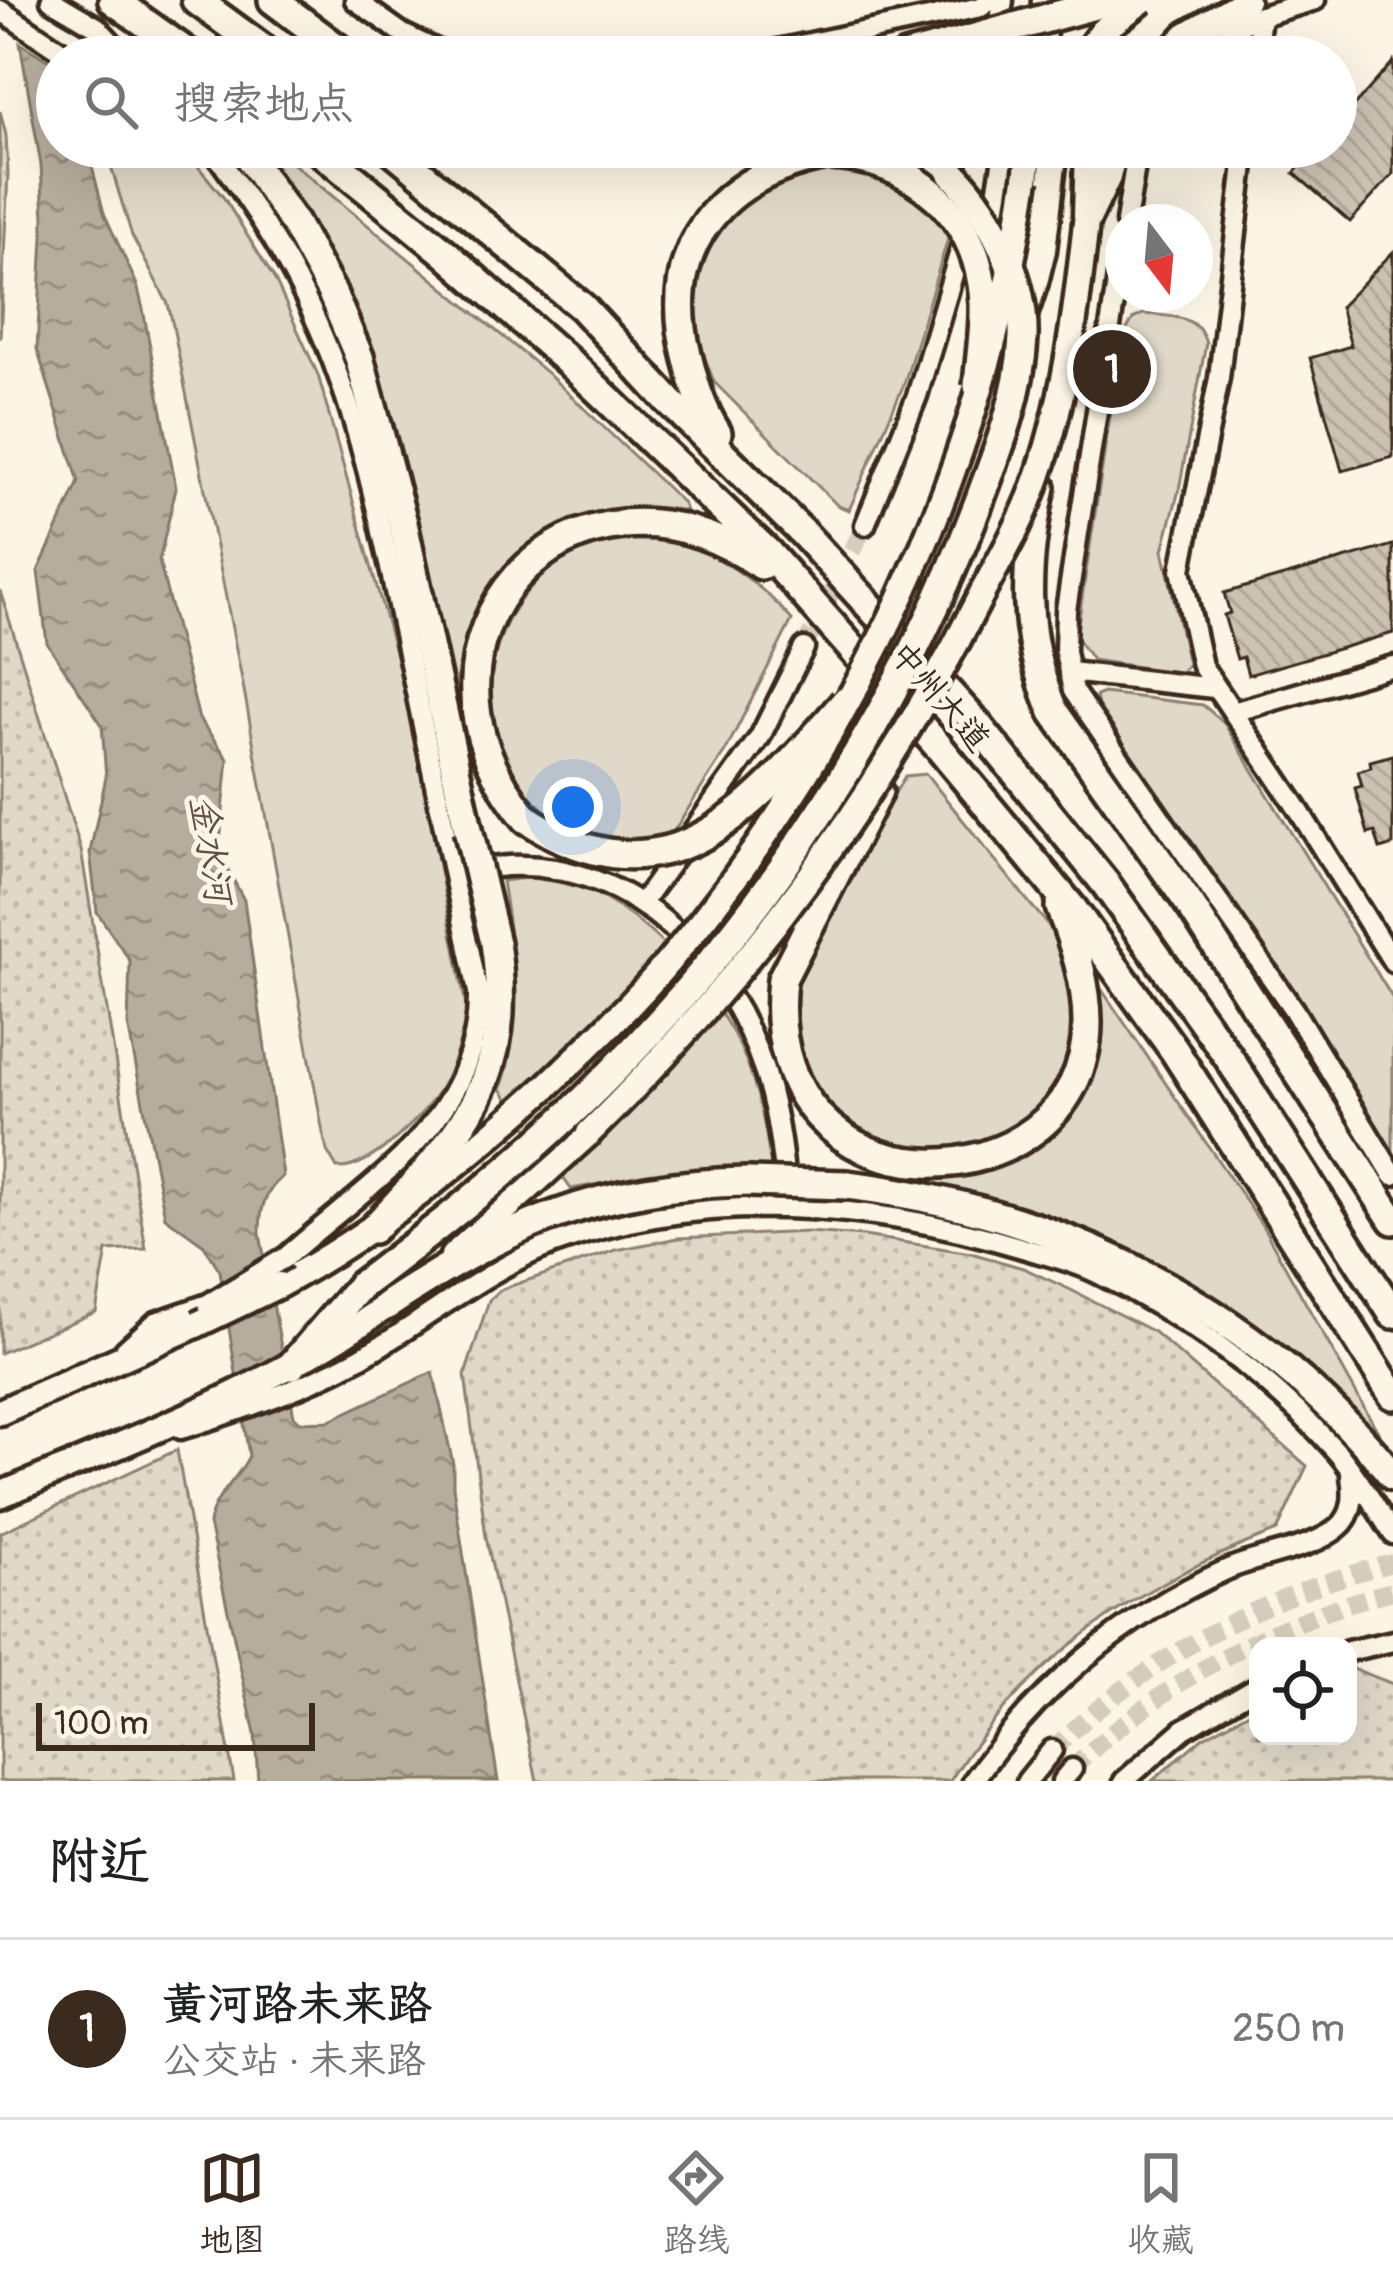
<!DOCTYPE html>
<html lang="zh">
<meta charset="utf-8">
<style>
:root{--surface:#fff;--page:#f6f6f6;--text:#202124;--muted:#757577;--line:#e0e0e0;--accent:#3b2a1e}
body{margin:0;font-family:Pangolin,"LXGW WenKai TC",sans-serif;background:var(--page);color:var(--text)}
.controls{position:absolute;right:36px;bottom:36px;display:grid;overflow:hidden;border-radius:24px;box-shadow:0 12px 48px #0002}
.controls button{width:108px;height:108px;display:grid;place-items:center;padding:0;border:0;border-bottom:3px solid var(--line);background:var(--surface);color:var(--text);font:60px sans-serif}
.compass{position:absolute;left:1105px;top:204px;width:108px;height:108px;border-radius:50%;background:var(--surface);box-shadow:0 12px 48px #0002;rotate:164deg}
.scale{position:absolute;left:36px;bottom:30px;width:279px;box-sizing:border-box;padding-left:12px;border:6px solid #3b2a1e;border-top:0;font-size:33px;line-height:42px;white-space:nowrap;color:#3b2a1e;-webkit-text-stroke:9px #fcf5e5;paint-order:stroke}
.you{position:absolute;left:573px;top:807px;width:42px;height:42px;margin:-30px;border:9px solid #fff;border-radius:50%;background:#1a73e8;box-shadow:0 0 0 18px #1a73e833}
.badge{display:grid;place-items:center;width:78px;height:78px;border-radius:50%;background:var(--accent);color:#fff;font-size:39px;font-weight:700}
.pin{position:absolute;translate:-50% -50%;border:6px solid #fff;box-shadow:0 3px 12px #0006}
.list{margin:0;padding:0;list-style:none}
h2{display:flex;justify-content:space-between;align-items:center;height:156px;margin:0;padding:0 48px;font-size:51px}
h2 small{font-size:39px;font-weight:400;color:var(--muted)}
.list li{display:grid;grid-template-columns:78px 1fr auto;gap:36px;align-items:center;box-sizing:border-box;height:180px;padding:0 48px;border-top:3px solid var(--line)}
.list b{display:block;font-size:45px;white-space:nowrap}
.list p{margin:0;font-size:39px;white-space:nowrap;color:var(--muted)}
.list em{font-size:39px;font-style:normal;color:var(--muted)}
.icon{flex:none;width:66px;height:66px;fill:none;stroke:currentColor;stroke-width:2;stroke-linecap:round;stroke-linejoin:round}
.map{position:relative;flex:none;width:1393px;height:1781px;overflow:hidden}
.search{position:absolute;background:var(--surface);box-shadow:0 12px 48px #0002;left:36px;right:36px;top:36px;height:132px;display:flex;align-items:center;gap:30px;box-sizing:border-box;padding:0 42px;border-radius:66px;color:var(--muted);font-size:45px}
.sheet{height:336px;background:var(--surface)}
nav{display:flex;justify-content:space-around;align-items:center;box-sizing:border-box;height:168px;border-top:3px solid var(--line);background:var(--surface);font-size:33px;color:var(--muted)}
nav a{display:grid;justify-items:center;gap:6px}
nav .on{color:var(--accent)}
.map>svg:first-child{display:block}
.grass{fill:#e0d8c8;stroke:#8e8173;stroke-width:3}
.park{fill:url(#park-dots);stroke:#8e8173;stroke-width:3}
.water{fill:url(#water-ripples);stroke:#85796b;stroke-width:3}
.building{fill:url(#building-back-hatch);stroke:#3b2a1e;stroke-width:3}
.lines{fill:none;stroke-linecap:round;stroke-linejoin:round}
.minor-tunnel{stroke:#d5ccbd;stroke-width:18;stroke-dasharray:18 9;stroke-linecap:butt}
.minor-casing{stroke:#3b2a1e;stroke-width:27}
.major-casing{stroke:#3b2a1e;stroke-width:33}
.highway-casing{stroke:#3b2a1e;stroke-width:36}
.minor{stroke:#fcf5e5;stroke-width:18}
.major{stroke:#fcf5e5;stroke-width:24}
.highway{stroke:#fcf5e5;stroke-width:27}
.minor-bridge-casing{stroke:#3b2a1e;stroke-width:27;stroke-linecap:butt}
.major-bridge-casing{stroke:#3b2a1e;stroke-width:33;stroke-linecap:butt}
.highway-bridge-casing{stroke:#3b2a1e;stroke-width:36;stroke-linecap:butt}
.minor-bridge{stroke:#fcf5e5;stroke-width:18}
.major-bridge{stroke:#fcf5e5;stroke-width:24}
.highway-bridge{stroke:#fcf5e5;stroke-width:27}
.labels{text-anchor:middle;stroke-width:10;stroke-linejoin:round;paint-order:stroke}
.street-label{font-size:33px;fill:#3b2a1e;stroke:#fcf5e5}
.water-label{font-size:36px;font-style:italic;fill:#605144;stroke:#fcf5e5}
</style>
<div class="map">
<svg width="1393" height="1781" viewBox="0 0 1393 1781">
<defs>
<pattern id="park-dots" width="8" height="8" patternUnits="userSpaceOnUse" patternTransform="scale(3)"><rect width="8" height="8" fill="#e0d8c8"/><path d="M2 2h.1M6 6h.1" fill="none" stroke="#c1baab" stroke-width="1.8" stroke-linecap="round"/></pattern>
<pattern id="water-ripples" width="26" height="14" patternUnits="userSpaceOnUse" patternTransform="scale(3)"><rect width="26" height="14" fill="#b7ad9e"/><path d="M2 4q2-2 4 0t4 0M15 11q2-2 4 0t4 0" fill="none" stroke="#968d80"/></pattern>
<pattern id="building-back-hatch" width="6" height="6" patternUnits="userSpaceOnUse" patternTransform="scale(3)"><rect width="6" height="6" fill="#ccc2b3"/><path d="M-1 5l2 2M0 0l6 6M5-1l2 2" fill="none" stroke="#b0a79a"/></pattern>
</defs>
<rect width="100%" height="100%" fill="#fcf5e5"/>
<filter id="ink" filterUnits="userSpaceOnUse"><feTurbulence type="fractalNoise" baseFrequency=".00833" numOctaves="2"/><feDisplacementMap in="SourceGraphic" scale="24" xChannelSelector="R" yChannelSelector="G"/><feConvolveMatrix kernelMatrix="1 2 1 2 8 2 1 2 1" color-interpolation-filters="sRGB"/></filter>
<g filter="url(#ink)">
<!-- grass -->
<g class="grass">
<path d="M 105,147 L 182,147 L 224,198 L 275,280 L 318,375 L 405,688 L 467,1011 C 462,1037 456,1059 444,1082 C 430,1111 370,1171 337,1168 L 327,1151 L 322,1128 L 244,690 L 173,326 L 168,304 L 132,236 Z"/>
<path d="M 273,147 L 546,372 L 683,503 L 686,511 C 595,495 507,530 472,622 C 464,642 460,665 455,686 C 428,570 408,448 365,336 C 340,270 300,210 264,149 Z"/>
<path d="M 817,169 C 874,168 917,188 949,235 L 904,384 L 849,510 L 838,506 L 714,382 L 694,329 L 692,292 L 708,238 L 755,191 Z"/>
<path d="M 1143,314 C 1169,317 1198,313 1206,343 L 1179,490 L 1163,550 L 1188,664 L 1180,673 L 1092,660 L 1076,637 L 1122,338 L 1133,319 Z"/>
<path d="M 659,537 C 713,549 756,578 792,620 L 726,750 L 670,837 C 638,843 600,846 570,831 C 560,826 550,815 541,807 C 453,732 485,581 595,545 C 615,538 638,539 659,537 Z"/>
<path d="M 1103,693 L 1203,705 L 1224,723 L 1393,999 L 1393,1153 L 1261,946 L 1110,734 L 1099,711 L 1096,696 Z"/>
<path d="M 926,774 C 958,814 991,855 1023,895 C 1035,911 1054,928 1061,946 C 1074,975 1076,1004 1072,1035 C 1047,1207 793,1178 791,1003 C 791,951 877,826 905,776 Z"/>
<path d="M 535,877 C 614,879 696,968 733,1033 C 756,1073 765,1122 771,1167 L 650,1175 L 571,1189 L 501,1089 C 524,1023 513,948 502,881 Z"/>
<path d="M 1100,987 L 1262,1225 L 1383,1441 C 1289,1342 1180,1261 1049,1215 C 1006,1200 959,1192 915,1181 C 936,1179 959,1179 980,1174 C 1031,1160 1085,1114 1097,1061 C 1103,1036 1102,1013 1100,987 Z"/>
</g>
<!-- park -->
<g class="park">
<path d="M 0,111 L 6,135 L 8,173 L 0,339 Z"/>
<path d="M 0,590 L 81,850 L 146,1249 L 107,1251 L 96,1312 L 0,1353 Z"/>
<path d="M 807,1232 L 864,1236 L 971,1253 L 1023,1268 L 1071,1290 L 1154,1332 L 1307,1466 L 1277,1531 C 1139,1583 1029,1656 950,1781 L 537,1781 L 486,1537 L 465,1375 L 489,1300 L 502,1289 L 616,1250 L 678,1238 Z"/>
<path d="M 177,1450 L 234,1781 L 0,1781 L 0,1533 Z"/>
<path d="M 1354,1669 L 1393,1684 L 1393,1781 L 1152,1781 L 1202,1738 L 1258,1707 L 1258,1736 L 1348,1736 L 1348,1671 Z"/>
</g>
<!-- water -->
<path class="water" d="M 20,43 L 57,66 L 57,147 L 87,147 L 104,213 L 137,285 L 143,309 L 176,488 L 159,561 L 199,719 L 228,759 L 219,853 L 244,900 L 283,1176 C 264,1192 260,1209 260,1234 L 294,1416 L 300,1422 L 328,1421 L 433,1372 L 453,1464 L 453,1487 L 498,1781 L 258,1781 L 255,1734 L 209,1524 C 213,1496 237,1481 249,1456 L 220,1271 L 204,1245 L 165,1217 L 128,1025 L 130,961 L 97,912 L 90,852 L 106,777 L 102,725 L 47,643 L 38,571 L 79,482 L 37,349 L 44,218 L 41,165 Z"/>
<!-- building -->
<g class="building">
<path d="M 1393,62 L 1393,174 L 1350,222 L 1294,173 L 1317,147 L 1336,147 L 1336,126 Z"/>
<path d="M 1393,252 L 1393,457 L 1342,471 L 1310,358 L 1351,346 L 1340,307 Z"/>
<path d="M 1393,545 L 1393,633 L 1248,675 L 1243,657 L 1237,659 L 1224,615 L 1230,613 L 1224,593 Z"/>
<path d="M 1393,755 L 1393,845 L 1380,849 L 1375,832 L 1368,834 L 1355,788 L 1362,786 L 1358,771 L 1371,767 L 1370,761 Z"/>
</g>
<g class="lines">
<!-- minor-tunnel -->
<g class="minor-tunnel">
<path d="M 804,648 L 865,525"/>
<path d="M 1052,1750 C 1146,1658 1265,1594 1393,1563"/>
<path d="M 1072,1769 C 1160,1683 1274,1621 1393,1591"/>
</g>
<defs>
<g id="minor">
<path d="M 51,0 L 97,27 L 125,57"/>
<path d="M 355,0 L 403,34 L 451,57"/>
<path d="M 0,10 L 70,57"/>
<path d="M 744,57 L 981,7 L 991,0"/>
<path d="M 995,57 L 1003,0"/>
<path d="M 1193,57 L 1251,19 L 1315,0"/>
<path d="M 1256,57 L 1261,16"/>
<path d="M 211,147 C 248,199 284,251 311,310 C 359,411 381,525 404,634 C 429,753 454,872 478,992 C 481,1119 370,1182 286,1257"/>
<path d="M 1246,147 L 1219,378 L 1181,570 L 1202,666 L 1296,806 L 1393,962"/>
<path d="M 973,201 L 982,147"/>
<path d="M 1126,222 L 1138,147"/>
<path d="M 1123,244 L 1066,610 L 1065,652 L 1073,691 L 1293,1009 L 1393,1175"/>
<path d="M 865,525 L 917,396 L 965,234"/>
<path d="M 1069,672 L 1214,688"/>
<path d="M 1233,712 L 1393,666"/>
<path d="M 468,872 C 588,842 700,924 749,1032 C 773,1083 781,1137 786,1193"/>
<path d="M 642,903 L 760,737 L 804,648"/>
<path d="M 125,1350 L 156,1322 L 208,1304"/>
<path d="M 181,1429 C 250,1407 319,1384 382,1345 C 439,1310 491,1267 554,1244 C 702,1189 870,1202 1019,1247 C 1045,1255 1073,1261 1097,1273 C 1186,1316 1270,1377 1336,1451 C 1358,1476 1375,1507 1393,1534"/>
<path d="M 1348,1651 L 1393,1641"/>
<path d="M 973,1781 C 1037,1689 1123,1616 1226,1570 C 1258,1555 1313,1550 1339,1527 C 1354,1514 1354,1495 1351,1476"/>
<path d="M 1027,1781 L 1052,1750"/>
<path d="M 1062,1781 L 1072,1769"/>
<path d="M 1124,1781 L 1184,1729 L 1258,1686"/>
</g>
<g id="major">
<path d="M 1041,57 L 1045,0"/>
<path d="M 1166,57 L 1186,35 L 1246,0"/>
<path d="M 1026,179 L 1030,147"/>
<path d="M 1086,215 L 1088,147"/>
<path d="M 1086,223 L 1108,177 L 1115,147"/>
<path d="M 915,574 L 954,527 L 1035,282 L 1043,250 L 1055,147"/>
<path d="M 453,1256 L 589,1133"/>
<path d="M 279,1285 C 379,1231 464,1161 548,1085"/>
<path d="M 0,1412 L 198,1324"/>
<path d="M 0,1495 C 137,1438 281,1384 402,1295"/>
</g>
<g id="highway">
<path d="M 113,0 L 193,57"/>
<path d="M 196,0 L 274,57"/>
<path d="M 273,0 L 349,57"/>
<path d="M 905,57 L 935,49"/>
<path d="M 242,147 L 294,223 L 332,293 L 359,357 L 403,523 L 468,829"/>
<path d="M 315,147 L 444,252 L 570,363 L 767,552 L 938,746 L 1072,908 L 1174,1050 L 1393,1395"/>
<path d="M 389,147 L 582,307 L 669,401 L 803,533 L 976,723 L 1105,883 L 1227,1055 L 1393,1314"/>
<path d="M 920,147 L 953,174"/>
<path d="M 717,433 C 701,408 694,384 687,355 C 660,247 721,175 826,155"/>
<path d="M 1041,487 C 1024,565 1021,637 1054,712 L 1191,906 L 1393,1220"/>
<path d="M 878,791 L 782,979 C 756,1225 1087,1209 1087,1023 C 1087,983 1074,943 1060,907"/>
<path d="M 527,819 C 380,644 570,432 761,565"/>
<path d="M 847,1185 C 1062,1211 1255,1307 1393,1476"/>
<path d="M 373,1229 C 461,1135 516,1080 495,943"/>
<path d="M 386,1306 C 508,1225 599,1184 748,1182"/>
<path d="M 291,1366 L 360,1286"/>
</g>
</defs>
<!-- minor casing -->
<use href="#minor" class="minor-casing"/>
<!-- major casing -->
<use href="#major" class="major-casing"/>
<!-- highway casing -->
<use href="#highway" class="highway-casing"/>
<!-- minor -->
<use href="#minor" class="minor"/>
<!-- major -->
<use href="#major" class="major"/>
<!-- highway -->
<use href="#highway" class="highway"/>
<defs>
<path id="minor-bridge" d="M 208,1304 L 286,1257"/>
<g id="major-bridge">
<path d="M 1083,57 L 1102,31 L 1143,0"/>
<path d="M 548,1085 C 590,1045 632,1005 669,961 C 855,741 985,465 1026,179"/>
<path d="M 589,1133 C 747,978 881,795 980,597 C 998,563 1019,528 1033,491 C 1065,406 1076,313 1086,223"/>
<path d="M 198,1324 L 279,1285"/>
</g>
<g id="highway-bridge">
<path d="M 935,49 L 1113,0"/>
<path d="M 826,155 C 912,157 979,213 984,303 C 985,330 980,359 978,386"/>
<path d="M 527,819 C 670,913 756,804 845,702"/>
<path d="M 468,829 L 495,943"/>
<path d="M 748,1182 L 847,1185"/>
<path d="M 360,1286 C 448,1220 533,1153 610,1074 C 768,914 898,715 978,504 C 998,451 1020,395 1023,338 C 1025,279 993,216 953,174"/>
</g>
</defs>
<!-- minor-bridge casing -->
<use href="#minor-bridge" class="minor-bridge-casing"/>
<!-- major-bridge casing -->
<use href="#major-bridge" class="major-bridge-casing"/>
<!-- highway-bridge casing -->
<use href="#highway-bridge" class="highway-bridge-casing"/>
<!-- minor-bridge -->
<use href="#minor-bridge" class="minor-bridge"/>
<!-- major-bridge -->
<use href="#major-bridge" class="major-bridge"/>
<!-- highway-bridge -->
<use href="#highway-bridge" class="highway-bridge"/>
</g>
</g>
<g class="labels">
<!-- street labels -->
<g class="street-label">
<text transform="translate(941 696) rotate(49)" y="12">中州大道</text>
</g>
<!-- water labels -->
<g class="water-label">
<text transform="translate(212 849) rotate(81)" y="13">金水河</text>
</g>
</g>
</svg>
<div class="controls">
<button><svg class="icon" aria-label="locate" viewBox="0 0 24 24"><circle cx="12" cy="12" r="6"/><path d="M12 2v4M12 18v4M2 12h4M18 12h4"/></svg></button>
</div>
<svg class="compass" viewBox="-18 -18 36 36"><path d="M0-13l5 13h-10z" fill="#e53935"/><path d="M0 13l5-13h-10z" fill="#757577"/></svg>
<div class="scale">100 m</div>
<div class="you"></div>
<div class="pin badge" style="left:1112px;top:369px">1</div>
<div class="search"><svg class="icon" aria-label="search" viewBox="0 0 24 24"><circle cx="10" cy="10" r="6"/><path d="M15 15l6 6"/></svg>搜索地点</div>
</div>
<section class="sheet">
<h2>附近<small></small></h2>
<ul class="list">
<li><span class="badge">1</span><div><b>黄河路未来路</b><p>公交站 · 未来路</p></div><em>250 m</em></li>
</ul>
</section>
<nav>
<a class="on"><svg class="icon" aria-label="map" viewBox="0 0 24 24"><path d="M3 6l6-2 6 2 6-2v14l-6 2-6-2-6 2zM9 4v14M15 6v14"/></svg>地图</a>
<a><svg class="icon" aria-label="directions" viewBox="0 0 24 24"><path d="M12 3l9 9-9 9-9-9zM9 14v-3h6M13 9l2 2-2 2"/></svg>路线</a>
<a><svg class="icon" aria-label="saved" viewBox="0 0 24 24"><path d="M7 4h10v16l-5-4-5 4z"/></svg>收藏</a>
</nav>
